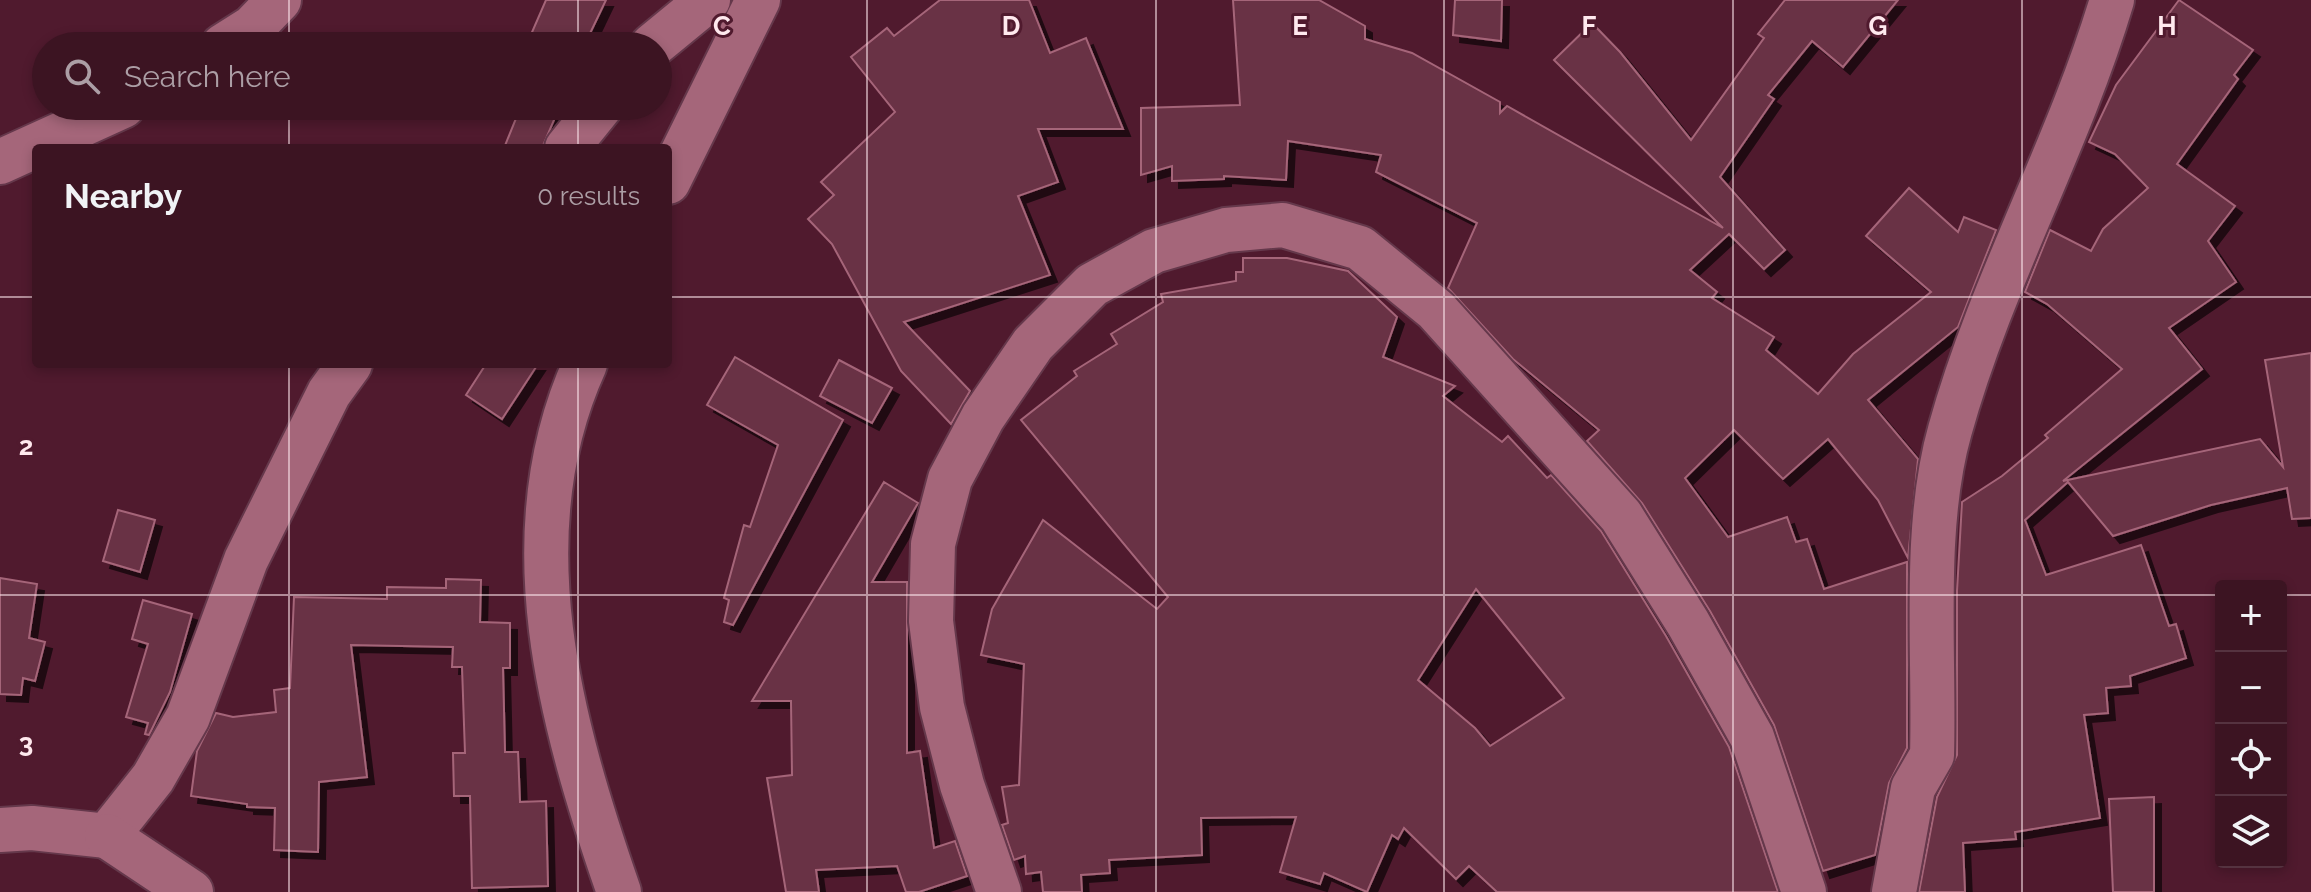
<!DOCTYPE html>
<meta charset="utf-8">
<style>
:root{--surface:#3c1422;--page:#431d2a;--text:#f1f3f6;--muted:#ac9ea5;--line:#553340}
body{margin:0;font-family:Raleway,sans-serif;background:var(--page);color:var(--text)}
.controls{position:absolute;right:24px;bottom:24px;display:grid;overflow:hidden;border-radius:8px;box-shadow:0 4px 12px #0003}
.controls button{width:72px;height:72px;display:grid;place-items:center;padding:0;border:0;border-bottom:2px solid var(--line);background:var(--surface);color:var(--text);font:40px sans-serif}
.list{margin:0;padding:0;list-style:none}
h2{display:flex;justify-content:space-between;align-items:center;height:104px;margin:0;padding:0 32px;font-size:34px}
h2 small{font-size:26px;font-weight:400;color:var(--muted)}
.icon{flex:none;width:44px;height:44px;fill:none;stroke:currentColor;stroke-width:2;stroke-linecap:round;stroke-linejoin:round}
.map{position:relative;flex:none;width:2311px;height:892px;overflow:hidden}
.search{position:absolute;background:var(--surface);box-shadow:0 4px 12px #0003;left:32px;top:32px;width:640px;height:88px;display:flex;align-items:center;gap:20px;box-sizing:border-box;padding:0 28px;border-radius:44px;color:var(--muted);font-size:30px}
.panel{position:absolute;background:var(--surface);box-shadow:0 4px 12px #0003;left:32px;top:144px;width:640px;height:224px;border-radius:8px}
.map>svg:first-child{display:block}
.building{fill:#693044;stroke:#a56579;stroke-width:2;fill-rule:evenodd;filter:url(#shadow)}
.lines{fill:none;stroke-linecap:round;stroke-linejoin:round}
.minor-casing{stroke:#65384b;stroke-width:48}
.minor{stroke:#a5667a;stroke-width:44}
.grid{fill:none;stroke:#ffe9ee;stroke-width:2;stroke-opacity:0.55}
.grid-label{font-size:26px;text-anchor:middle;font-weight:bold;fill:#ffe9ee;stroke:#501a2e;stroke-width:6;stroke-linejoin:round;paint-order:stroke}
</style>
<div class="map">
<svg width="2311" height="892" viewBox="0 0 2311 892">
<defs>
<filter id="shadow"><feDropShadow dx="7" dy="7" stdDeviation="0" flood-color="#0009"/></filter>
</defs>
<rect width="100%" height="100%" fill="#501a2e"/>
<!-- building -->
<g class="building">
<path d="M 546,0 L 606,0 L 584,46 L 526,46 Z"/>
<path d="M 940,0 L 1029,0 L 1050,53 L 1086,38 L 1123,129 L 1038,129 L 1058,182 L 1018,196 L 1050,275 L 904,322 L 970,391 L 951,424 L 901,371 L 832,244 L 808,219 L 834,195 L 821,182 L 895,112 L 851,57 L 887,28 L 894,36 Z"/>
<path d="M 1233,0 L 1319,0 L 1365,26 L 1365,39 L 1412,53 L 1500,102 L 1500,113 L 1507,106 L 1723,228 L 1554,60 L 1592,23 L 1620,52 L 1691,140 L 1764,38 L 1758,34 L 1785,0 L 1898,0 L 1843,67 L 1812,41 L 1768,95 L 1774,99 L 1720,177 L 1785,250 L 1764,269 L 1729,234 L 1690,270 L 1717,292 L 1712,298 L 1774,337 L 1766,350 L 1818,394 L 1853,354 L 1931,292 L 1866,236 L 1909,188 L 1958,232 L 1964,217 L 1996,230 L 1958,327 L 1868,400 L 1918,459 L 1908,558 L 1878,500 L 1828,439 L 1783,479 L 1734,430 L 1685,478 L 1728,537 L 1787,517 L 1796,542 L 1807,539 L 1824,589 L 1907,562 L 1907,748 L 1889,783 L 1875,855 L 1823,871 L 1774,725 L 1710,611 L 1642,503 L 1587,441 L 1599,430 L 1513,359 L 1448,288 L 1477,223 L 1376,172 L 1381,155 L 1288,141 L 1286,180 L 1224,176 L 1224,179 L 1172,181 L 1172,166 L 1141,175 L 1141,108 L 1240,105 Z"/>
<path d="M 1455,0 L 1502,0 L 1501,41 L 1453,35 Z"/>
<path d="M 2179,0 L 2253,50 L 2234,75 L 2238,79 L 2177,164 L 2235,206 L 2208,241 L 2236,282 L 2169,328 L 2202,369 L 2063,481 L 2260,439 L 2283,467 L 2265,360 L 2311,353 L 2311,518 L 2292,519 L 2287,488 L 2211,505 L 2113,536 L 2068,482 L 2025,520 L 2046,575 L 2141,545 L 2169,626 L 2176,624 L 2186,658 L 2130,676 L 2131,686 L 2106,688 L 2108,713 L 2084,715 L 2100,818 L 2015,832 L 2016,839 L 1963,843 L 1965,892 L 1919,892 L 1937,797 L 1957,755 L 1957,591 L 1962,502 L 2002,476 L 2048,438 L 2045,435 L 2122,369 L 2047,304 L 2025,292 L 2050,230 L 2091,251 L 2103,229 L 2148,188 L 2115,154 L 2089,142 L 2116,85 Z"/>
<path d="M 521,106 L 560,106 L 542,148 L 504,148 Z"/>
<path d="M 1243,258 L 1287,258 L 1348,271 L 1397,317 L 1383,357 L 1455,386 L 1443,396 L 1502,442 L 1508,436 L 1547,478 L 1551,475 L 1601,531 L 1666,636 L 1729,747 L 1778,892 L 1497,892 L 1469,866 L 1456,879 L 1404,828 L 1398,839 L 1392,835 L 1367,892 L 1324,873 L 1320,884 L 1280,872 L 1296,817 L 1201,818 L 1202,855 L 1109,860 L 1110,873 L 1081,875 L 1082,892 L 1043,892 L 1041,872 L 1026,874 L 1025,856 L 1014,860 L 1002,825 L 1008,823 L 1002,787 L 1019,785 L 1024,664 L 981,655 L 992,609 L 1043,520 L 1157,609 L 1168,597 L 1021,420 L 1077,376 L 1074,371 L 1117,344 L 1111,334 L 1163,302 L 1161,294 L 1236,281 L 1236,272 L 1243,272 ZM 1476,589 L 1564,698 L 1490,746 L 1475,728 L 1418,680 Z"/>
<path d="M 735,357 L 843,420 L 733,625 L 724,622 L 729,600 L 724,598 L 744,525 L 750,527 L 778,445 L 707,405 Z"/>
<path d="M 839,360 L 892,388 L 872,423 L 820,396 Z"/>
<path d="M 486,364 L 538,364 L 502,419 L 466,395 Z"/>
<path d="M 884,482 L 918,503 L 872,582 L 907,582 L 907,753 L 920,751 L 934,848 L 955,841 L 967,876 L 919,892 L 906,892 L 897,866 L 816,870 L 819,892 L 786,892 L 767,778 L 792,775 L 791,701 L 752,701 Z"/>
<path d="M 118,510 L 155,520 L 140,572 L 103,561 Z"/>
<path d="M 0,578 L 37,584 L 29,638 L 45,642 L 35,681 L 23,678 L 21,695 L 0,694 Z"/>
<path d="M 446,579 L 481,580 L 480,622 L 510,623 L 510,668 L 503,668 L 505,752 L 518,752 L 520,802 L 546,801 L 548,886 L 472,888 L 470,796 L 454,796 L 453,753 L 465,753 L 462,667 L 452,667 L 453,647 L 351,645 L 367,777 L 319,782 L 318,852 L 274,850 L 275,808 L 247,807 L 247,804 L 191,796 L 197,751 L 216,713 L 233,717 L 276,712 L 274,690 L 290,688 L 294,597 L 387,599 L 387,587 L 446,588 Z"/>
<path d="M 143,600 L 192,614 L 170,692 L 149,735 L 145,734 L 148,723 L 126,717 L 148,644 L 132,639 Z"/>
<path d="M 2154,797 L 2154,892 L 2113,892 L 2109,799 Z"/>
</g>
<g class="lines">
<defs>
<g id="minor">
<path d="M 223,46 L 253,27 L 279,0"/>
<path d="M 652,46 L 708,0"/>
<path d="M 567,148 L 601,106"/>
<path d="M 0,162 L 123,106"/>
<path d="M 668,182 L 758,0"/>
<path d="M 585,364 C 507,535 561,725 619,892"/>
<path d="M 0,830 L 32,828 L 107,836 L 153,778 L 188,717 L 246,560 L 329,393 L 350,364"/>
<path d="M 107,836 L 191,892"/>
<path d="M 999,892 L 962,785 L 942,707 L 931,621 L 933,544 L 950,479 L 983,417 L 1033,344 L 1092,285 L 1154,251 L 1226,230 L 1283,225 L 1360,248 L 1436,310 L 1621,516 L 1688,623 L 1752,737 L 1804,892"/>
<path d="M 1894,892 L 1913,788 L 1932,755 C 1935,653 1922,528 1950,430 C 1991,282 2068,147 2112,0"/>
</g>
</defs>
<!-- minor casing -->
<use href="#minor" class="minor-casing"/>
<!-- minor -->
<use href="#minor" class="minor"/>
</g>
<!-- grid -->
<path class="grid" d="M 289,0 L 289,46M 578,0 L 578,46M 867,0 L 867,892M 1156,0 L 1156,892M 1444,0 L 1444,892M 1733,0 L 1733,892M 2022,0 L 2022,892M 289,106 L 289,148M 578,106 L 578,148M 0,297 L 36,297M 668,297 L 2311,297M 289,364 L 289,892M 578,364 L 578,892M 0,595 L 2221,595M 2281,595 L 2311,595"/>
<g class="grid-label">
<text x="722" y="35">C</text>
<text x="1011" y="35">D</text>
<text x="1300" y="35">E</text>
<text x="1589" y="35">F</text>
<text x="1878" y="35">G</text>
<text x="2167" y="35">H</text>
<text x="26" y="455">2</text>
<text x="26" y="752">3</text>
</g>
</svg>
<div class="controls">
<button>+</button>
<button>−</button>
<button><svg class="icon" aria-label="locate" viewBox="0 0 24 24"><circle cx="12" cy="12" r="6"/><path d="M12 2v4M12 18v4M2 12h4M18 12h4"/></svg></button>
<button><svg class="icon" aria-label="layers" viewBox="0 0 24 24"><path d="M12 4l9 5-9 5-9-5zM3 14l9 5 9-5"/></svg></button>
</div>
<div class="search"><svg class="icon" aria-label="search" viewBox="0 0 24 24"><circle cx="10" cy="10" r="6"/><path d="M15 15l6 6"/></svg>Search here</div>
<section class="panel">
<h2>Nearby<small>0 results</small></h2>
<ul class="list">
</ul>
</section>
</div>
